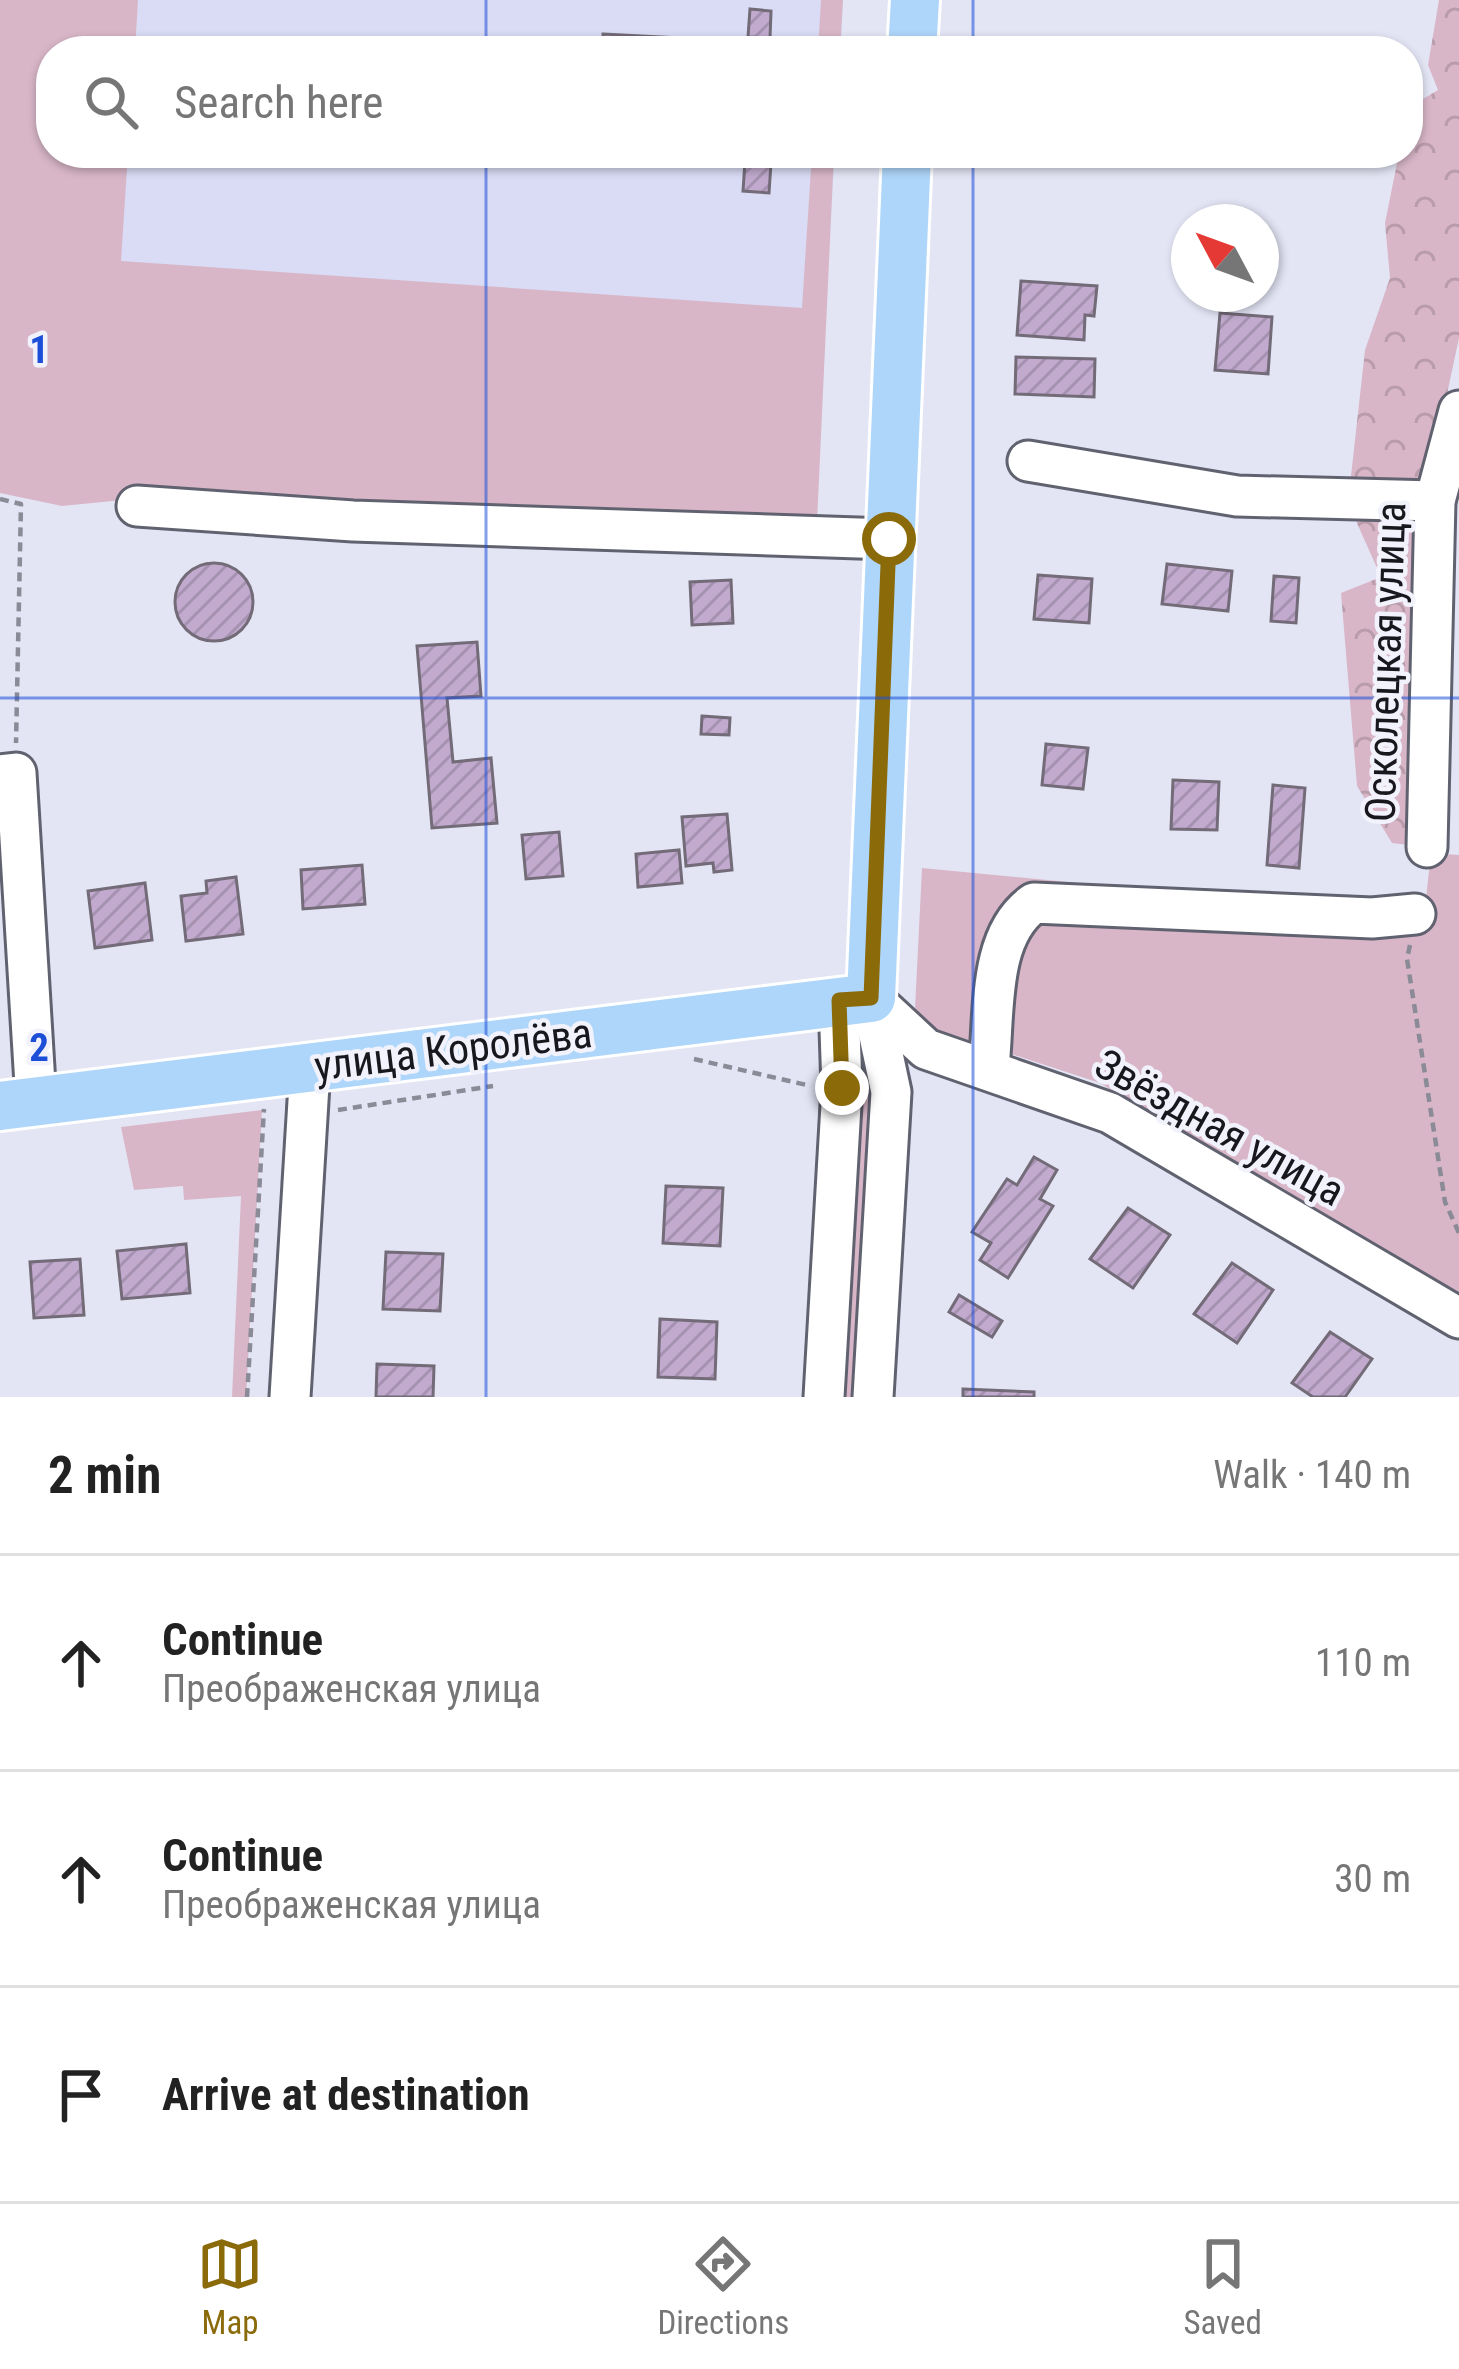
<!DOCTYPE html>
<meta charset="utf-8">
<style>
:root{--surface:#fff;--page:#f6f6f6;--text:#222;--muted:#767676;--line:#e0e0e0;--accent:#8b6a0a}
body{margin:0;font-family:"Roboto Condensed",sans-serif;background:var(--page);color:var(--text)}
.compass{position:absolute;left:1171px;top:204px;width:108px;height:108px;border-radius:50%;background:var(--surface);box-shadow:0 3px 9px #0004;rotate:311deg}
.stop{position:absolute;width:36px;height:36px;margin:-27px;border:9px solid #8b6a0a;border-radius:50%;background:#fff}
.stop.end{background:#8b6a0a;border-color:#fff;box-shadow:0 3px 12px #0008}
.list{margin:0;padding:0;list-style:none}
h2{display:flex;justify-content:space-between;align-items:center;height:156px;margin:0;padding:0 48px;font-size:51px}
h2 small{font-size:39px;font-weight:400;color:var(--muted)}
.list li{display:grid;grid-template-columns:78px 1fr auto;gap:36px;align-items:center;box-sizing:border-box;height:216px;padding:0 48px;border-top:3px solid var(--line)}
.list b{display:block;font-size:45px;white-space:nowrap}
.list p{margin:0;font-size:39px;white-space:nowrap;color:var(--muted)}
.list em{font-size:39px;font-style:normal;color:var(--muted)}
.icon{flex:none;width:66px;height:66px;fill:none;stroke:currentColor;stroke-width:2;stroke-linecap:round;stroke-linejoin:round}
.map{position:relative;flex:none;width:1459px;height:1397px;overflow:hidden}
.search{position:absolute;background:var(--surface);box-shadow:0 3px 9px #0004;left:36px;right:36px;top:36px;height:132px;display:flex;align-items:center;gap:30px;box-sizing:border-box;padding:0 42px;border-radius:48px;color:var(--muted);font-size:45px}
.sheet{height:804px;background:var(--surface)}
nav{display:flex;justify-content:space-around;align-items:center;box-sizing:border-box;height:168px;border-top:3px solid var(--line);background:var(--surface);font-size:33px;color:var(--muted)}
nav a{display:grid;justify-items:center;gap:6px}
nav .on{color:var(--accent)}
.map>svg:first-child{display:block}
.built{fill:#d9dcf4}
.grass{fill:#d8b6c7}
.forest{fill:url(#forest-crowns)}
.building{fill:url(#building-hatch);stroke:#736b78;stroke-width:3}
.lines{fill:none;stroke-linecap:round;stroke-linejoin:round}
.minor-casing{stroke:#616270;stroke-width:45}
.major-casing{stroke:#fff;stroke-width:54}
.path{stroke:#8a8b96;stroke-width:4.5;stroke-dasharray:9 6;stroke-linecap:butt}
.minor{stroke:#fff;stroke-width:39}
.major{stroke:#aed6fa;stroke-width:48}
.route{stroke:#8b6a0a;stroke-width:15}
.grid{fill:none;stroke:#1d4ed8;stroke-width:3;stroke-opacity:0.55}
.labels{text-anchor:middle;stroke-width:9;stroke-linejoin:round;paint-order:stroke}
.street-label{font-size:42px;fill:#17171d;stroke:#f1f2fc}
.grid-label{font-size:39px;text-anchor:middle;font-weight:bold;fill:#1d4ed8;stroke:#f1f2fc;stroke-width:9;stroke-linejoin:round;paint-order:stroke}
</style>
<div class="map">
<svg width="1459" height="1397" viewBox="0 0 1459 1397">
<defs>
<pattern id="forest-crowns" width="20" height="18" patternUnits="userSpaceOnUse" patternTransform="scale(3)"><rect width="20" height="18" fill="#d8b6c7"/><path d="M2 6a3 3 0 1 1 6 0M12 15a3 3 0 1 1 6 0" fill="none" stroke="#b99caa"/></pattern>
<pattern id="building-hatch" width="6" height="6" patternUnits="userSpaceOnUse" patternTransform="scale(3)"><rect width="6" height="6" fill="#c1aace"/><path d="M-1 1l2-2M0 6l6-6M5 7l2-2" fill="none" stroke="#a592b0"/></pattern>
</defs>
<rect width="100%" height="100%" fill="#e3e5f5"/>
<!-- built -->
<g class="built">
<path d="M 134,0 L 843,0 L 841,51 L 131,51 Z"/>
<path d="M 124,153 L 835,153 L 825,316 L 116,266 Z"/>
</g>
<!-- grass -->
<g class="grass">
<path d="M 0,0 L 138,0 L 135,51 L 51,51 L 51,153 L 128,153 L 121,261 L 802,308 L 812,153 L 834,153 L 817,522 L 133,499 L 62,506 L 0,493 Z"/>
<path d="M 821,0 L 843,0 L 840,51 L 818,51 Z"/>
<path d="M 1431,853 L 1459,855 L 1459,1303 L 1100,1083 L 929,1027 L 915,1009 L 922,868 L 1350,909 L 1426,898 Z"/>
<path d="M 858,1067 L 879,1069 L 860,1397 L 838,1397 Z"/>
<path d="M 262,1110 L 246,1397 L 232,1397 L 241,1196 L 184,1200 L 183,1186 L 134,1190 L 121,1127 Z"/>
</g>
<!-- forest -->
<path class="forest" d="M 1439,0 L 1459,0 L 1459,338 L 1415,544 L 1418,846 L 1392,843 L 1357,786 L 1341,593 L 1381,577 L 1348,503 L 1365,350 L 1390,278 L 1385,223 L 1399,153 L 1408,153 L 1408,108 L 1438,90 L 1428,65 Z"/>
<!-- building -->
<g class="building">
<path d="M 750,9 L 771,11 L 770,38 L 748,37 Z"/>
<path d="M 603,34 L 679,38 L 678,51 L 603,51 Z"/>
<path d="M 1293,153 L 1376,153 L 1376,159 Z"/>
<path d="M 745,161 L 771,163 L 769,193 L 743,191 Z"/>
<path d="M 1021,281 L 1097,286 L 1094,316 L 1085,315 L 1084,340 L 1017,335 Z"/>
<path d="M 1220,313 L 1272,317 L 1268,374 L 1215,370 Z"/>
<path d="M 1016,357 L 1095,359 L 1094,397 L 1015,394 Z"/>
<circle cx="214" cy="602" r="39"/>
<path d="M 1167,564 L 1232,571 L 1228,611 L 1162,604 Z"/>
<path d="M 1038,575 L 1092,579 L 1089,623 L 1034,619 Z"/>
<path d="M 1274,576 L 1299,578 L 1296,623 L 1271,621 Z"/>
<path d="M 731,580 L 733,623 L 692,625 L 690,582 Z"/>
<path d="M 477,642 L 481,696 L 447,698 L 453,762 L 491,758 L 497,823 L 432,828 L 417,646 Z"/>
<path d="M 702,716 L 730,718 L 729,735 L 701,734 Z"/>
<path d="M 1046,744 L 1088,748 L 1083,789 L 1042,785 Z"/>
<path d="M 1173,780 L 1219,782 L 1217,830 L 1171,829 Z"/>
<path d="M 1273,785 L 1305,788 L 1299,868 L 1267,865 Z"/>
<path d="M 727,814 L 732,870 L 714,872 L 713,863 L 686,866 L 682,817 Z"/>
<path d="M 559,832 L 563,876 L 526,879 L 522,835 Z"/>
<path d="M 679,850 L 682,883 L 638,887 L 636,854 Z"/>
<path d="M 362,865 L 365,904 L 303,909 L 301,870 Z"/>
<path d="M 236,877 L 243,934 L 186,941 L 181,896 L 207,893 L 206,881 Z"/>
<path d="M 145,883 L 152,940 L 95,948 L 88,891 Z"/>
<path d="M 1034,1157 L 1057,1170 L 1040,1199 L 1053,1206 L 1008,1278 L 980,1260 L 991,1243 L 972,1232 L 1007,1179 L 1017,1185 Z"/>
<path d="M 666,1186 L 723,1188 L 720,1246 L 663,1243 Z"/>
<path d="M 1128,1208 L 1170,1235 L 1133,1288 L 1090,1259 Z"/>
<path d="M 186,1244 L 190,1293 L 122,1299 L 117,1251 Z"/>
<path d="M 386,1252 L 443,1254 L 440,1311 L 383,1309 Z"/>
<path d="M 80,1259 L 84,1315 L 34,1318 L 30,1262 Z"/>
<path d="M 1232,1263 L 1273,1290 L 1237,1343 L 1194,1314 Z"/>
<path d="M 959,1295 L 1002,1321 L 992,1337 L 949,1312 Z"/>
<path d="M 660,1319 L 717,1322 L 715,1379 L 658,1377 Z"/>
<path d="M 1330,1332 L 1372,1359 L 1345,1397 L 1313,1397 L 1292,1383 Z"/>
<path d="M 377,1364 L 434,1366 L 433,1397 L 376,1397 Z"/>
<path d="M 963,1389 L 1034,1392 L 1034,1397 L 963,1397 Z"/>
</g>
<g class="lines">
<defs>
<g id="minor">
<path d="M 1028,461 L 1237,496 L 1435,501"/>
<path d="M 137,506 L 353,521 L 888,539"/>
<path d="M 0,775 L 16,773 L 36,1101"/>
<path d="M 1427,847 L 1435,501 L 1459,411"/>
<path d="M 871,998 L 926,1049 L 1110,1113 L 1459,1318"/>
<path d="M 871,998 L 891,1092 L 873,1397"/>
<path d="M 989,1066 C 995,1014 987,936 1034,903 L 1372,918 L 1415,914"/>
<path d="M 290,1397 L 310,1068"/>
<path d="M 824,1397 L 842,1088 L 839,1000"/>
</g>
<g id="major">
<path d="M 912,51 L 915,0"/>
<path d="M 0,1106 L 871,998 L 907,153"/>
</g>
</defs>
<!-- minor casing -->
<use href="#minor" class="minor-casing"/>
<!-- major casing -->
<use href="#major" class="major-casing"/>
<!-- path -->
<g class="path">
<path d="M 0,499 L 21,504 L 16,743"/>
<path d="M 1410,945 L 1407,959 L 1445,1202 L 1459,1233"/>
<path d="M 694,1059 L 811,1086"/>
<path d="M 338,1110 L 493,1086"/>
<path d="M 247,1397 L 264,1109"/>
</g>
<!-- minor -->
<use href="#minor" class="minor"/>
<!-- major -->
<use href="#major" class="major"/>
</g>
<g class="lines">
<!-- route -->
<path class="route" d="M 842,1088 L 839,1000 L 871,998 L 889,539"/>
</g>
<!-- grid -->
<path class="grid" d="M 486,0 L 486,51M 973,0 L 973,51M 486,153 L 486,1397M 973,153 L 973,1397M 0,698 L 1459,698"/>
<g class="labels">
<!-- street labels -->
<g class="street-label">
<text transform="translate(1385 662) rotate(-88)" y="15">Осколецкая улица</text>
<text transform="translate(453 1049) rotate(-7)" y="15">улица Королёва</text>
<text transform="translate(1220 1127) rotate(29)" y="15">Звёздная улица</text>
</g>
</g>
<g class="grid-label">
<text x="39" y="363">1</text>
<text x="39" y="1061">2</text>
</g>
</svg>
<svg class="compass" viewBox="-18 -18 36 36"><path d="M0-13l5 13h-10z" fill="#e53935"/><path d="M0 13l5-13h-10z" fill="#767676"/></svg>
<div class="stop" style="left:889px;top:539px"></div>
<div class="stop end" style="left:842px;top:1088px"></div>
<div class="search"><svg class="icon" aria-label="search" viewBox="0 0 24 24"><circle cx="10" cy="10" r="6"/><path d="M15 15l6 6"/></svg>Search here</div>
</div>
<section class="sheet">
<h2>2 min<small>Walk · 140 m</small></h2>
<ul class="list">
<li><svg class="icon" aria-label="ahead" viewBox="0 0 24 24"><path d="M12 20V5M6 11l6-6 6 6"/></svg><div><b>Continue</b><p>Преображенская улица</p></div><em>110 m</em></li>
<li><svg class="icon" aria-label="ahead" viewBox="0 0 24 24"><path d="M12 20V5M6 11l6-6 6 6"/></svg><div><b>Continue</b><p>Преображенская улица</p></div><em>30 m</em></li>
<li><svg class="icon" aria-label="arrive" viewBox="0 0 24 24"><path d="M6 21V4h12l-3 4 3 4H6"/></svg><div><b>Arrive at destination</b></div></li>
</ul>
</section>
<nav>
<a class="on"><svg class="icon" aria-label="map" viewBox="0 0 24 24"><path d="M3 6l6-2 6 2 6-2v14l-6 2-6-2-6 2zM9 4v14M15 6v14"/></svg>Map</a>
<a><svg class="icon" aria-label="directions" viewBox="0 0 24 24"><path d="M12 3l9 9-9 9-9-9zM9 14v-3h6M13 9l2 2-2 2"/></svg>Directions</a>
<a><svg class="icon" aria-label="saved" viewBox="0 0 24 24"><path d="M7 4h10v16l-5-4-5 4z"/></svg>Saved</a>
</nav>
